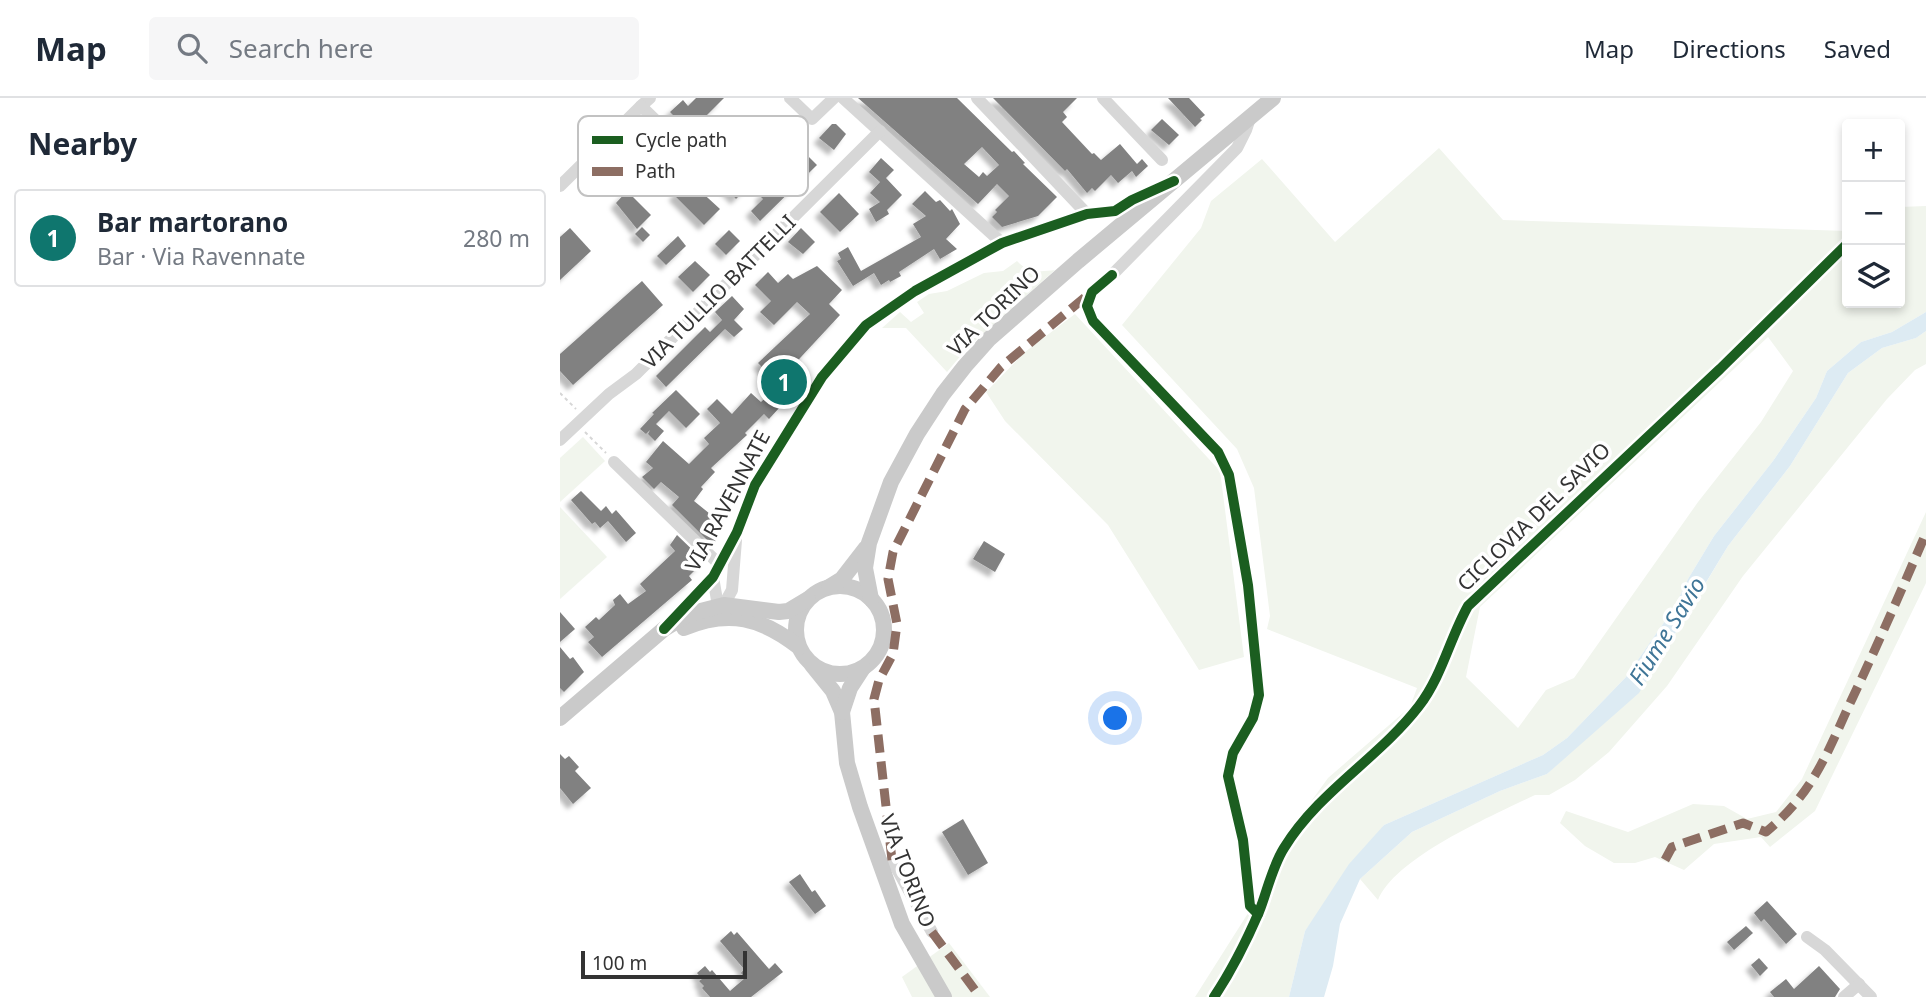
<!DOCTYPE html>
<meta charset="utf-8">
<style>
:root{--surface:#fff;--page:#f6f6f7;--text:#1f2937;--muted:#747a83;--line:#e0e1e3;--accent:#0f766e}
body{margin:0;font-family:"Noto Sans",sans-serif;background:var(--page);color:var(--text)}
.controls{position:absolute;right:21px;top:21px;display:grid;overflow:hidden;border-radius:7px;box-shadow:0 4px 10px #0003}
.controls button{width:63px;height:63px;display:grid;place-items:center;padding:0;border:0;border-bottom:2px solid var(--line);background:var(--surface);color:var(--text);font:35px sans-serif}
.scale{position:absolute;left:21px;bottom:18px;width:166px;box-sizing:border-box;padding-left:7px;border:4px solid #333;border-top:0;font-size:19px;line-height:24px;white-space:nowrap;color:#333;-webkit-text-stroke:5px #fff;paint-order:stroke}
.you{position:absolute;left:556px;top:621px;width:24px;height:24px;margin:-18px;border:5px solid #fff;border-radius:50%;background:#1a73e8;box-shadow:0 0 0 10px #1a73e833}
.badge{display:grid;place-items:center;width:46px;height:46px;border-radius:50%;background:var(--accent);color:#fff;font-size:23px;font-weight:700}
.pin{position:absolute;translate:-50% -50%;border:4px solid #fff;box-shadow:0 2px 7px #0006}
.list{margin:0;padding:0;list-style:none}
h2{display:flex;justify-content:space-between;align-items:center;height:91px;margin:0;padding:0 28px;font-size:30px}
h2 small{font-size:23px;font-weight:400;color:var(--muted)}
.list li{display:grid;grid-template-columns:46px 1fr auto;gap:21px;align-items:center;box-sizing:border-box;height:98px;margin:0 14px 14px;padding:0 14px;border:2px solid var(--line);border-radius:7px}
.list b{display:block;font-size:26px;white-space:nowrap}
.list p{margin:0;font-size:23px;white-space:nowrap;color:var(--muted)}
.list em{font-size:23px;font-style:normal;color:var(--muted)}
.icon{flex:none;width:38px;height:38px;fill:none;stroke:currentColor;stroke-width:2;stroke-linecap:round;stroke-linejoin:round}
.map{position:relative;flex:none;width:1366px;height:899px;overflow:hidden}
header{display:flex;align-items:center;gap:42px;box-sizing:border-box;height:98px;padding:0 35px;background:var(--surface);border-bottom:2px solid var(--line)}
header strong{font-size:33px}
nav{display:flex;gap:38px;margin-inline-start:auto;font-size:24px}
.search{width:490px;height:63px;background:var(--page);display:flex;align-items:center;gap:18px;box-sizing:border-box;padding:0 24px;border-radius:7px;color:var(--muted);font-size:26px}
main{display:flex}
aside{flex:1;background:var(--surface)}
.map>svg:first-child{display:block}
.green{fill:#f1f5ed;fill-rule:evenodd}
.water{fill:#ddebf3}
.building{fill:#818181;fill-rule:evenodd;filter:url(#shadow)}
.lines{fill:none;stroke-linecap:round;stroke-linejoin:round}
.path{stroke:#d6d6d6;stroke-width:2;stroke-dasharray:3.5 3.5;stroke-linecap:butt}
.minor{stroke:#d7d7d7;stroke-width:12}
.major{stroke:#cacaca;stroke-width:16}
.quiet{stroke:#8d6e63;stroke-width:9;stroke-dasharray:18 9;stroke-linecap:butt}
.cycleway-casing{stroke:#fff;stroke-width:15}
.cycleway{stroke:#1b5e20;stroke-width:10}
.labels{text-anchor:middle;stroke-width:7;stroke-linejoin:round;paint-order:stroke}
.street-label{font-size:21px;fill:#333;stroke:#fff}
.water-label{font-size:23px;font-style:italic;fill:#3f7597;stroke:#fff}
.key{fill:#fff;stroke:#c2c2c2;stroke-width:2}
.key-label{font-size:19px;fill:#333}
</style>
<header>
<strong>Map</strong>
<div class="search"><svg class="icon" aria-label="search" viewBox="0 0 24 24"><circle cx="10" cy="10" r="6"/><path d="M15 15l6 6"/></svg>Search here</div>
<nav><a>Map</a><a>Directions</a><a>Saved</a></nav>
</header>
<main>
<aside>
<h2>Nearby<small></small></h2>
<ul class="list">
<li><span class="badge">1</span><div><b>Bar martorano</b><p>Bar · Via Ravennate</p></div><em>280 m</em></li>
</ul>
</aside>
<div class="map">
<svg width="1366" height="899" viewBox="0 0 1366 899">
<defs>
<filter id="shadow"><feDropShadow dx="-5.5" dy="5.5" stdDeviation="2" flood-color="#0004"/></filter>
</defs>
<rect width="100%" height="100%" fill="#fff"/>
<!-- green -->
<g class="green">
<path d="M 879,50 L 943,122 L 1287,133 L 1287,205 L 1340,205 L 1340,109 L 1366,108 L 1366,214 L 1332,234 L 1301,244 L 1267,273 L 1256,300 L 1213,363 L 1154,438 L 1128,481 L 1114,510 L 1066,579 L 1007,640 L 983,657 L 824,727 L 745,833 L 729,899 L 635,899 L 697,801 L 721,745 L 768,680 L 850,609 L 857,590 L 707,531 L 710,518 L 694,390 L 677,351 L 562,227 L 641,130 L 651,103 L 702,61 L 775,144 ZM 1208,239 L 1233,273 L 1201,324 L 1138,404 L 1014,580 L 986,592 L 958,630 L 906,579 L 920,509 Z"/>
<path d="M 457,163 C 468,175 480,174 495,172 L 408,249 L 387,274 L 346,230 L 322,230 L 340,214 L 351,224 L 364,215 L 357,204 L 369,196 L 387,193 L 424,175 L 443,173 Z"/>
<path d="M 515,216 L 660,373 L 684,559 L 639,572 L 548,427 L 445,323 L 426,294 L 465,254 Z"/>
<path d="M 1366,233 L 1366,266 L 1355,272 L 1327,301 L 1183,478 L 1107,588 L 1049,654 L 1015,682 L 989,697 L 975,697 C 932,718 836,759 818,802 L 800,781 L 852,734 L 940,693 L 987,676 L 1018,647 L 1093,573 L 1168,448 L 1230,368 L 1288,275 L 1322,250 L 1356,240 Z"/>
<path d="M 23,339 L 45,363 L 0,404 L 0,360 Z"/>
<path d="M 0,409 L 47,459 L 0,501 Z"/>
<path d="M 1366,414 L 1366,485 L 1255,713 L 1210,749 L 1201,739 L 1154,746 L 1124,772 L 1095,759 L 1075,765 L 1054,765 L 1025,748 L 1000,725 L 1006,713 L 1068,734 L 1133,706 L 1164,708 L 1187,721 L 1216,714 L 1242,681 Z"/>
<path d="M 389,845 L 430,899 L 352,899 L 342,879 Z"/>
</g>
<!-- water -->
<path class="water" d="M 1366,214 L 1366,233 L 1356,240 L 1322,250 L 1288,275 L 1230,368 L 1168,448 L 1079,595 L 987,676 L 940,693 L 852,734 L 800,781 L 780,826 L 773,868 L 764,899 L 729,899 L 745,833 L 789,766 L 824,727 L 983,657 L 1007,640 L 1066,579 L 1114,510 L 1128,481 L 1154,438 L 1213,363 L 1256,300 L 1267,273 L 1301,244 L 1332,234 Z"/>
<!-- building -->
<g class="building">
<path d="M 136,0 L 164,0 L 142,22 L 148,27 L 135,40 L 110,14 L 123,2 L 128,8 Z"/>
<path d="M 298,0 L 397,0 L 452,54 L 454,53 L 465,65 L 463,66 L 497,99 L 478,118 L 442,129 L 432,119 L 437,114 L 435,112 L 449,98 L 437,86 L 418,106 ZM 422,49 L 439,67 L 427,78 L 423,74 L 419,79 L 404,66 Z"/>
<path d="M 433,0 L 517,0 L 503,14 L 507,19 L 502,24 L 532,56 L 534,55 L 541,62 L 560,46 L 577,66 L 582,61 L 588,68 L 576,79 L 572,73 L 558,85 L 551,77 L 535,93 L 532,90 L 527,95 L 507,71 L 505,73 Z"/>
<path d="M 608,0 L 629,0 L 645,17 L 640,21 L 642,22 L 635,29 Z"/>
<path d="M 602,21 L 619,37 L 609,47 L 591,32 Z"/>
<path d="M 272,26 L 276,26 L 286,36 L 274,52 L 259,40 Z"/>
<path d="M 247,57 L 257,67 L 200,123 L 191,113 L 203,101 L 200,98 L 239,60 L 242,62 Z"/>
<path d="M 321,60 L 334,72 L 326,80 L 342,97 L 327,112 L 329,116 L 316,124 L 309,111 L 320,104 L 310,95 L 320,84 L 309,74 Z"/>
<path d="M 180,67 L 195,82 L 176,101 L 161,85 Z"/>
<path d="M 130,81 L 137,88 L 136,89 L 160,111 L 144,127 L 114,97 Z"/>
<path d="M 67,93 L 91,117 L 77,131 L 56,105 Z"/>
<path d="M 365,93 L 376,104 L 380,102 L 390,113 L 392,111 L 400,126 L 386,141 L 397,151 L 380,161 L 374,151 L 339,174 L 341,178 L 330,184 L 329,182 L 321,187 L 314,175 L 293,188 L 277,163 L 281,161 L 278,155 L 288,149 L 301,173 L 361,139 L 353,126 L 366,118 L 352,106 Z"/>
<path d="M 279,95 L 299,116 L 280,134 L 260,114 Z"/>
<path d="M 82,129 L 90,137 L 83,144 L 75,136 Z"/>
<path d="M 10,130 L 31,153 L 0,182 L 0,139 Z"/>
<path d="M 241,130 L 255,144 L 243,156 L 228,144 Z"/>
<path d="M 169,132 L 180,143 L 166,157 L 155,146 Z"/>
<path d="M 118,138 L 126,148 L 106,167 L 97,158 Z"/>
<path d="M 135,163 L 150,177 L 133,194 L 118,179 Z"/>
<path d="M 257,168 L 282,192 L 269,206 L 280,217 L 228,273 L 239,284 L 217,306 L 220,309 L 209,321 L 204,316 L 185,335 L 187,337 L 151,370 L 155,374 L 141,389 L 143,391 L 134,403 L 160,424 L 149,437 L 156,443 L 152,447 L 112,407 L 119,399 L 101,384 L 94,391 L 82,379 L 93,370 L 86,364 L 103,343 L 129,366 L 149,346 L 144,340 L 160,325 L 147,311 L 157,301 L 172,316 L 191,295 L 201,304 L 219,287 L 198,265 L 250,216 L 237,204 L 214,227 L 200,214 L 211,203 L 195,187 L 208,174 L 218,185 L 228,176 L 233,181 Z"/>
<path d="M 82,183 L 103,207 L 13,287 L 0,273 L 0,256 Z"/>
<path d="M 172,198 L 184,211 L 174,222 L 183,231 L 174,239 L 165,231 L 106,289 L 96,278 L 145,229 L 150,234 L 162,222 L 155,214 Z"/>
<path d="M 116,292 L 140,316 L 126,330 L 109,313 L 96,326 L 104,333 L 95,343 L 88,336 L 90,332 L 86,336 L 80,331 L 94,316 L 92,315 Z"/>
<path d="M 21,393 L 41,413 L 46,408 L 52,416 L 56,412 L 76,435 L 66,444 L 48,423 L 40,430 L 35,424 L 32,426 L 11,402 Z"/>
<path d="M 117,437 L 144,463 L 129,478 L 132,482 L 42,559 L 28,544 L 34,539 L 25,529 L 36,519 L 39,522 L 55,507 L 53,502 L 60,496 L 68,506 L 86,493 L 80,486 L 115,453 L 110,447 Z"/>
<path d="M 424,443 L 445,456 L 435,474 L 413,461 Z"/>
<path d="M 0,514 L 15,531 L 0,544 Z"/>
<path d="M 0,549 L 10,561 L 13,559 L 24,574 L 4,594 L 0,590 Z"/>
<path d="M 0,656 L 5,661 L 9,658 L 19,669 L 15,673 L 31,690 L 13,706 L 0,690 Z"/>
<path d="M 403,721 L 428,765 L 408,777 L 382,734 Z"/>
<path d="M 240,776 L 252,794 L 255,792 L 266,808 L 255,816 L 229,784 Z"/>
<path d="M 1207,803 L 1237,836 L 1226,846 L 1204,821 L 1201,824 L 1194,815 Z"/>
<path d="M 1186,828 L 1193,835 L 1174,852 L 1167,844 Z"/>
<path d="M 171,833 L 174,837 L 177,834 L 209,871 L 215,865 L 223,874 L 191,899 L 150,899 L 142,890 L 144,888 L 139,883 L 142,881 L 137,875 L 145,868 L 150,874 L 152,872 L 170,893 L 185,880 L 181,875 L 184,871 L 160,843 Z"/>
<path d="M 1199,860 L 1208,870 L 1200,878 L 1191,867 Z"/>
<path d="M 1259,868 L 1280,891 L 1275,899 L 1214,899 L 1210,894 L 1226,881 L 1234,891 Z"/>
</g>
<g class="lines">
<!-- path -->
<g class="path">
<path d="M 0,295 L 16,311"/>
<path d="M 25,334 L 46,355"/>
</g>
<!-- minor -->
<g class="minor">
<path d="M 90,0 L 81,8 L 147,72 L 167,53"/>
<path d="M 230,0 L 252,21 L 274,0"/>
<path d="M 283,0 L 442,145"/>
<path d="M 417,0 L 527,116"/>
<path d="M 543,0 L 602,62"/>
<path d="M 0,88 L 81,8"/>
<path d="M 552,177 L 677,50 L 686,32 L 690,20"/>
<path d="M 0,342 L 49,296 L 76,276 L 320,33"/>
<path d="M 54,364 L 159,466"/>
<path d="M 153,479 L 158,508 L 165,514"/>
<path d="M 161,512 L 172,492 L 176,442"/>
<path d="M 115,520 L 153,479 L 177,434 L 195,387 L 262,279 L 306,227 L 355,193 L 442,145 L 527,116 L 555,113 L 572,102 L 604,87"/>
<path d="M 332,762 L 372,834"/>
<path d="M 1247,839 L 1265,852 L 1311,899"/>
<path d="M 1284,899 L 1299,886"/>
</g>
<!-- major -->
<g class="major">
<circle cx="280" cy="532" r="44"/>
<path d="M 269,489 L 282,481 L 306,450"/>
<path d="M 311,501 L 305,470 L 309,445 L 331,384 L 357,336 L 383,296 L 405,268 L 429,241 L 518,163 L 713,0"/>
<path d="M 124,530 C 169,511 202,520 239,549"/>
<path d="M 252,567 L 273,593 L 282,614 L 287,665 L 300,709 L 342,826 L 384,899"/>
<path d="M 282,614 L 290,590 L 303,570"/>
<path d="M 0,620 L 104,531 L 129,516 L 164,507 L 219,514 L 228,513 L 248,501"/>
</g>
<!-- quiet -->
<g class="quiet">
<path d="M 332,762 L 314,601 L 319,582 L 333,556 L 337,526 L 328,481 L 333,454 L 405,311 L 441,269 L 529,196"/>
<path d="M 1105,762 L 1112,749 L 1183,725 L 1206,734 C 1254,694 1267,655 1292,601 C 1318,546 1342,491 1366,435"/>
<path d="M 372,834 L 420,899"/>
</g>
<defs>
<g id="cycleway">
<path d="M 552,177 L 532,194 L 527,208 L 533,223 L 658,354 L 669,377 L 688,487 L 699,597 L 693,620 L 673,655 L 668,678 L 683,742 L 690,808 L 698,816"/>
<path d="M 104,531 L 153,479 L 177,434 L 195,387 L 262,279 L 306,227 L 355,193 L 442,145 L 527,116 L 555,113 L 572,102 L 614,83"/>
<path d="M 654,899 C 672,872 686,844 699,814 C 707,794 712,769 724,750 C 759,693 819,660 859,608 C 882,578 890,540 908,508 L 1160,271 L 1287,146"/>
</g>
</defs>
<!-- cycleway casing -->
<use href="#cycleway" class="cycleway-casing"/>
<!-- cycleway -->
<use href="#cycleway" class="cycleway"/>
</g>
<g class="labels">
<!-- street labels -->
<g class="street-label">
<text transform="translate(159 194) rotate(-45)" y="7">VIA TULLIO BATTELLI</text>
<text transform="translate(434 213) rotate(-44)" y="7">VIA TORINO</text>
<text transform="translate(168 403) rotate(-62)" y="7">VIA RAVENNATE</text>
<text transform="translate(974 419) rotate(-44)" y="7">CICLOVIA DEL SAVIO</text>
<text transform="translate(347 773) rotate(69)" y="7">VIA TORINO</text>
</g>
<!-- water labels -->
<g class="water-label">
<text transform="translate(1107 533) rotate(-58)" y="8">Fiume Savio</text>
</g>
</g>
<!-- legend -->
<rect x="18" y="18" width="230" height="80" rx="10" class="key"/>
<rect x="32" y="38" width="31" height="8" fill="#1b5e20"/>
<rect x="32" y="69" width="31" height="9" fill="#8d6e63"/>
<g class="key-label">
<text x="75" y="49">Cycle path</text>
<text x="75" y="80">Path</text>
</g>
</svg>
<div class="controls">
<button>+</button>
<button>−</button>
<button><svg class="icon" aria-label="layers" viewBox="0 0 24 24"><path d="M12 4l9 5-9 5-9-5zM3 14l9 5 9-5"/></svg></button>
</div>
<div class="scale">100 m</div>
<div class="you"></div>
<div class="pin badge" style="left:224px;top:284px">1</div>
</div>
</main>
